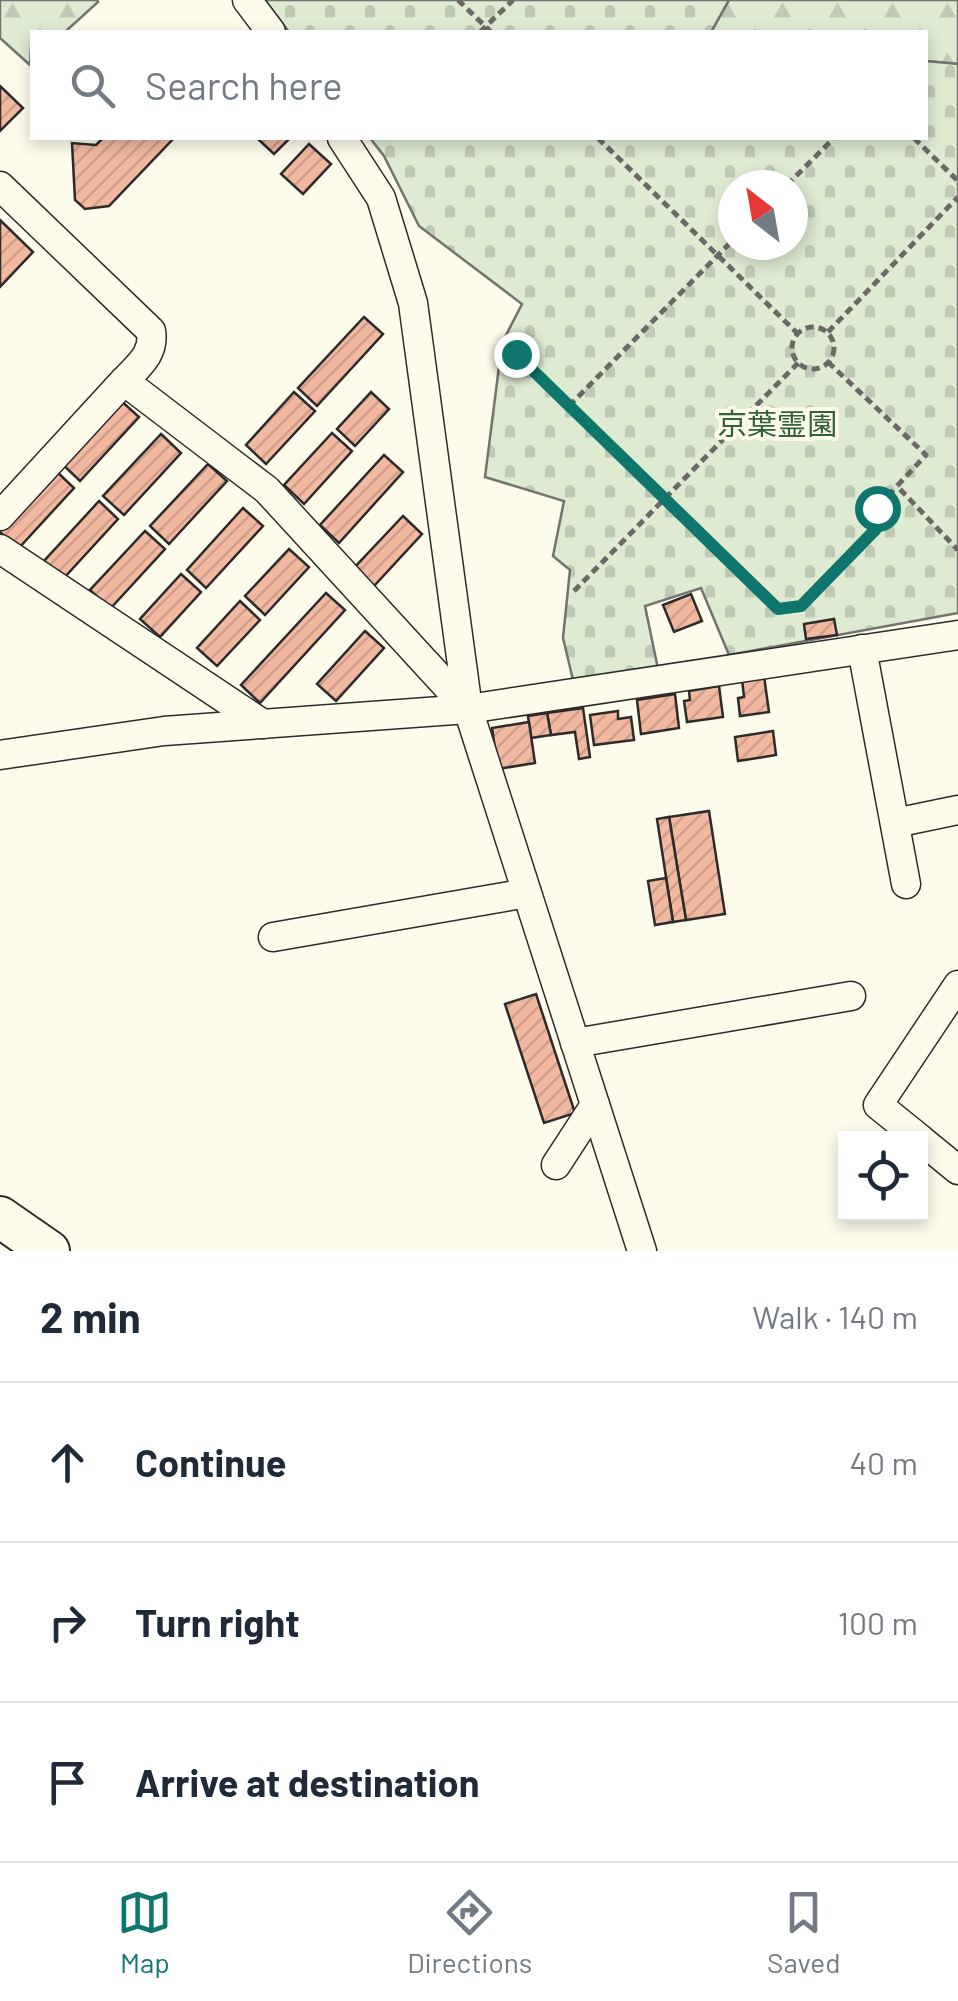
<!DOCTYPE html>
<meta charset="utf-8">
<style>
:root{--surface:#fff;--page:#f6f6f7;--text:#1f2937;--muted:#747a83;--line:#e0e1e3;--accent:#0f766e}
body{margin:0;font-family:Barlow,"Noto Sans JP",sans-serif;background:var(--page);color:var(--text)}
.controls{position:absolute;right:30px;bottom:30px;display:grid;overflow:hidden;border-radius:0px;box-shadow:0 5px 15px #0003}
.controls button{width:90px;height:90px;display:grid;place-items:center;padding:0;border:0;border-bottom:2px solid var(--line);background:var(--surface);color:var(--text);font:50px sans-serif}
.compass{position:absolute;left:718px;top:170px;width:90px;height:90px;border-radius:50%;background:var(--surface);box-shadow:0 5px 15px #0003;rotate:329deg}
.stop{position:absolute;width:30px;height:30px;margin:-22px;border:8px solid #0f766e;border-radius:50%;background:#fff}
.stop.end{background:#0f766e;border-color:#fff;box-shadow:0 2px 10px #0008}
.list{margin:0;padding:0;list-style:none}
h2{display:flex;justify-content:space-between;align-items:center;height:130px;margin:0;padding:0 40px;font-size:42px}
h2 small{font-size:32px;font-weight:400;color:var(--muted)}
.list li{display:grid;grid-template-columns:65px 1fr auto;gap:30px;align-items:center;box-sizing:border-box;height:160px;padding:0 40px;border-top:2px solid var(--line)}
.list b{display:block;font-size:38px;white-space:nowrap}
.list em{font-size:32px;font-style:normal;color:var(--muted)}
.icon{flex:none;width:55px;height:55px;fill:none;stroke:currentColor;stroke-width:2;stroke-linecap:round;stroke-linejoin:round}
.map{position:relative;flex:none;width:958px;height:1251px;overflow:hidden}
.search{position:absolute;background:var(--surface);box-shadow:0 5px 15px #0003;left:30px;right:30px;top:30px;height:110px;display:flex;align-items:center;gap:25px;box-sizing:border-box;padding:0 35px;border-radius:0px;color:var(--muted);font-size:38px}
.sheet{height:610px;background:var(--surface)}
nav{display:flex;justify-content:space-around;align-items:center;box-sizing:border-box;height:140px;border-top:2px solid var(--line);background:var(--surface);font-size:28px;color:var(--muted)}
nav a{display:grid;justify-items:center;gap:5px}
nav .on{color:var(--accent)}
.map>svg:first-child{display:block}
.forest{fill:url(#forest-firs);stroke:#74746e;stroke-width:2.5}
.cemetery{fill:url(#cemetery-stones);stroke:#74746e;stroke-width:2.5;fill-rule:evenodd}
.building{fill:url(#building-hatch);stroke:#2b2b2b;stroke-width:2.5}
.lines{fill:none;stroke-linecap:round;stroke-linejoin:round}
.minor-casing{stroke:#2b2b2b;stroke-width:31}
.highway-casing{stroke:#2b2b2b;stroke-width:44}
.path{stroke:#6a6964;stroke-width:5;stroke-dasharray:8 5;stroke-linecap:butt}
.minor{stroke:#fdfbea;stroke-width:28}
.highway{stroke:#fdfbea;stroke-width:40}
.route{stroke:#0f766e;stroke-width:12}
.labels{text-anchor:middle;stroke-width:8;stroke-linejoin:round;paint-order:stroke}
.park-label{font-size:30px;fill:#34623c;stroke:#fdfbea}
</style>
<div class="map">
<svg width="958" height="1251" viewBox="0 0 958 1251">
<defs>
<pattern id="forest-firs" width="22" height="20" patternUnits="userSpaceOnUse" patternTransform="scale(2.5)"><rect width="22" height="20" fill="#deebd1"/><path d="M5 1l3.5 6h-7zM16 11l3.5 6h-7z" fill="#bfcab4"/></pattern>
<pattern id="cemetery-stones" width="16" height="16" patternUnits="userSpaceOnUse" patternTransform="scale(2.5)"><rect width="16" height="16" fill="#deebd1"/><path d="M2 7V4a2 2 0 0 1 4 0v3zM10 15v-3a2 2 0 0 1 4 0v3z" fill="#bfcab4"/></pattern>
<pattern id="building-hatch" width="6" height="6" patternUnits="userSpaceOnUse" patternTransform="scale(2.5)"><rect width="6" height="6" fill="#f2b8a0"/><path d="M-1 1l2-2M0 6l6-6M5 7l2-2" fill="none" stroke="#d09e8a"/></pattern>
</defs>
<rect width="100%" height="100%" fill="#fdfbea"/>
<!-- forest -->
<g class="forest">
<path d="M 0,0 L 97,0 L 98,2 L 65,32 L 32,32 L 30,65 L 0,38 Z"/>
<path d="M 729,0 L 958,0 L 958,64 L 926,61 L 926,32 L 711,32 Z"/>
</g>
<!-- cemetery -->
<g class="cemetery">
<path d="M 265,0 L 729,0 L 711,32 L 289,32 Z"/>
<path d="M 926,61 L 958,64 L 958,613 L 729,655 L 701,588 L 645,606 L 658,669 L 574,684 L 563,638 L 570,570 L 553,556 L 564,501 L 485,477 L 502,343 L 522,304 L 419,226 L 384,156 L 370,138 L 926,138 ZM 733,185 L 793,185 L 793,245 L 733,245 Z"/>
</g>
<!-- building -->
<g class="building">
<path d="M 0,86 L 23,108 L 0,131 Z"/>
<path d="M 103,138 L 174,138 L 109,206 L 85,209 L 75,200 L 72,143 L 96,145 Z"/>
<path d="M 257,138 L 290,138 L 274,154 Z"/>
<path d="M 309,144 L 331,164 L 303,194 L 281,174 Z"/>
<path d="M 0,220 L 33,252 L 0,287 Z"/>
<path d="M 364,317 L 383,334 L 317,406 L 298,388 Z"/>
<path d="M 294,392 L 315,411 L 266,464 L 246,445 Z"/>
<path d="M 371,392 L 389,409 L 355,446 L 337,429 Z"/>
<path d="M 119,399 L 139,417 L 80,481 L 60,462 Z"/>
<path d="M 332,433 L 352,451 L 304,504 L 284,485 Z"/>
<path d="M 161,434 L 181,453 L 124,515 L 103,496 Z"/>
<path d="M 384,455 L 403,472 L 339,543 L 320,525 Z"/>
<path d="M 208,464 L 227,481 L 169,544 L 150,526 Z"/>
<path d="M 53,468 L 74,488 L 18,549 L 0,532 L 0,525 Z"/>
<path d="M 99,501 L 118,519 L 63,579 L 44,561 Z"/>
<path d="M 243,508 L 263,526 L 206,588 L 187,570 Z"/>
<path d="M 403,516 L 422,534 L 374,586 L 354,568 Z"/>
<path d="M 145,531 L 165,549 L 110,609 L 90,590 Z"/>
<path d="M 289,549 L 309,567 L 265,615 L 245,596 Z"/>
<path d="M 181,574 L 201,592 L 160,637 L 140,619 Z"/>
<path d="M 326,593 L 345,610 L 260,703 L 241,685 Z"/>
<path d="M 691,594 L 702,621 L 674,632 L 663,605 Z"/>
<path d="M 240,601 L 260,620 L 217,666 L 197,648 Z"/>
<path d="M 834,619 L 837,635 L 806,639 L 804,624 Z"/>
<path d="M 365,631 L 384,648 L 336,701 L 317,684 Z"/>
<path d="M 764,676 L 769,712 L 740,716 L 738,698 L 744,697 L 742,679 Z"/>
<path d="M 719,686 L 723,717 L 687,722 L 684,701 L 690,700 L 689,691 Z"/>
<path d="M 675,694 L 679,728 L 641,734 L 637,700 Z"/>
<path d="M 583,708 L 590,757 L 579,759 L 575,732 L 551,735 L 547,713 Z"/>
<path d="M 618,711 L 618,719 L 631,717 L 634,740 L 594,745 L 590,715 Z"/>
<path d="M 547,713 L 551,735 L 531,738 L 528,716 Z"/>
<path d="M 529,722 L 535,763 L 498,769 L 492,728 Z"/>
<path d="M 773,731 L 776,755 L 738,761 L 735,737 Z"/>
<path d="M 709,811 L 725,914 L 686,920 L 669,817 Z"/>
<path d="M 669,817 L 686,920 L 673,922 L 657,819 Z"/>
<path d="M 666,878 L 673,922 L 655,925 L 648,881 Z"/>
<path d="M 536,994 L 575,1113 L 544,1123 L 505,1004 Z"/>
</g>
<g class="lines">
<defs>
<g id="minor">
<path d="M 247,0 L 271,32"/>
<path d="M 342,138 L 381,198 L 413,303 L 468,709 L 642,1251"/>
<path d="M 0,186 L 151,331 C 155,354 138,366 124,381"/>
<path d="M 0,516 L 124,381 L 267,490 L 468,709"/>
<path d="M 0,549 L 263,724"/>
<path d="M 862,649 L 906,884"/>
<path d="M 0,755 L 164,731 L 468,709 L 958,635"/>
<path d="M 895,823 L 958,810"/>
<path d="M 273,937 L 527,893"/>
<path d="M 575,1043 L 851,996"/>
<path d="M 919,1138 L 878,1105 L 958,985"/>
<path d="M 920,1139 L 958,1170"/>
<path d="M 556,1165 L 595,1105"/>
</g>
<path id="highway" d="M 0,1217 L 49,1251"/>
</defs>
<!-- minor casing -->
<use href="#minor" class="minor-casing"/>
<!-- highway casing -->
<use href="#highway" class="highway-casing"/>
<!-- path -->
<g class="path">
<path d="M 458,0 L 491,32"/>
<path d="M 480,32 L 513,0"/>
<path d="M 598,138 L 798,334"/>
<path d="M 914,138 L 958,181"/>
<path d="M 787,185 L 834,138"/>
<circle cx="813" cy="348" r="21"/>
<path d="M 828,332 L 958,197"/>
<path d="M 517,354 L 778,609 L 801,606 L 876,529 L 877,508 L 897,486"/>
<path d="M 828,362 L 926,455 L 897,486 L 958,550"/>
<path d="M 569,406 L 733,240"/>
<path d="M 574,591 L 798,363"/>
</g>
<!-- minor -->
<use href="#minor" class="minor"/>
<!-- highway -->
<use href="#highway" class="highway"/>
</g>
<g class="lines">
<!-- route -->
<path class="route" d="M 516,354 L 778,609 L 801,606 L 876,529 L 877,508"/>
</g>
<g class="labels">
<!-- park labels -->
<g class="park-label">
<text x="777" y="435">京葉霊園</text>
</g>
</g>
</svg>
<div class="controls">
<button><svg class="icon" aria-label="locate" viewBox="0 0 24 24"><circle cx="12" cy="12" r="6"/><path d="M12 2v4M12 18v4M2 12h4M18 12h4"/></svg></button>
</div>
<svg class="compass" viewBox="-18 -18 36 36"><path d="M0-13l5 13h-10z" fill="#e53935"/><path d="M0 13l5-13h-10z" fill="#747a83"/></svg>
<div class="stop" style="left:877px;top:508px"></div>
<div class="stop end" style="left:516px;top:354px"></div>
<div class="search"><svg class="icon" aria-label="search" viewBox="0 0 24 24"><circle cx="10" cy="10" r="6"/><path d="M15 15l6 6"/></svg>Search here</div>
</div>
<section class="sheet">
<h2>2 min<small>Walk · 140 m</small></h2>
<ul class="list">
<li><svg class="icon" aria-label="ahead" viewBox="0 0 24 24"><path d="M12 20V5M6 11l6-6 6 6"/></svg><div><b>Continue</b></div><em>40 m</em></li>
<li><svg class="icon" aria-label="right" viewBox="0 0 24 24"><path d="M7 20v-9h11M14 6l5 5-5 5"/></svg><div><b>Turn right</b></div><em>100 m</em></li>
<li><svg class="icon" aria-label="arrive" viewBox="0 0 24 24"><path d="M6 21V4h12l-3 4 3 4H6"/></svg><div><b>Arrive at destination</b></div></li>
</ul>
</section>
<nav>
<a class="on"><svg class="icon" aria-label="map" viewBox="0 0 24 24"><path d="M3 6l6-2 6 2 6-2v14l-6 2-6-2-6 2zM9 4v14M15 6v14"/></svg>Map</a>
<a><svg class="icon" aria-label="directions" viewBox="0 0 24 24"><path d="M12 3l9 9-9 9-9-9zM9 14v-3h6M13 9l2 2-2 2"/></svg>Directions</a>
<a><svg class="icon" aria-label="saved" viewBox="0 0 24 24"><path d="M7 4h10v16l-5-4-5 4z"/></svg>Saved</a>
</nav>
